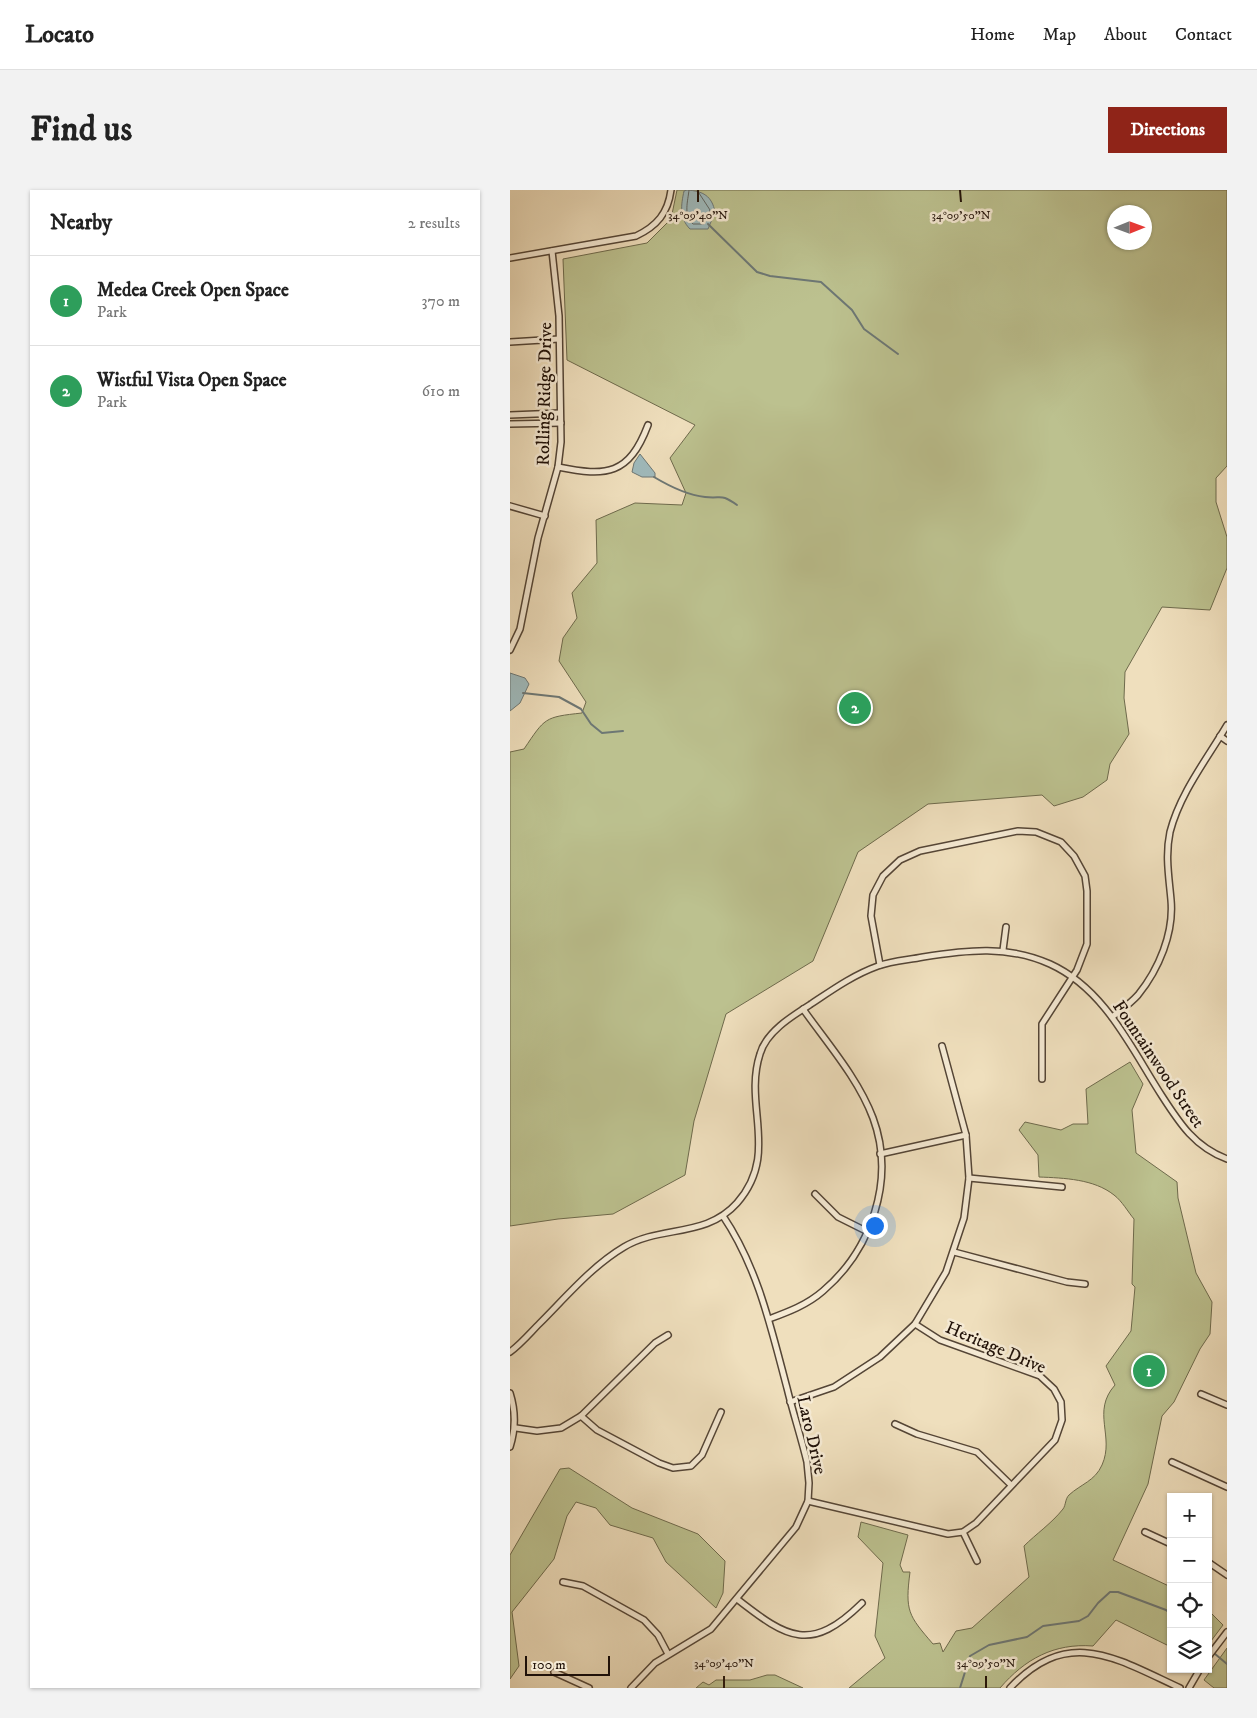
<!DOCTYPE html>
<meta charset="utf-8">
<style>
:root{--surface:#fff;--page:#f2f2f2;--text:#222;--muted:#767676;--line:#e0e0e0;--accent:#8f2418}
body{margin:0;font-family:"IM FELL DW Pica",serif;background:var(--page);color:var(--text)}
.controls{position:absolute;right:15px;bottom:15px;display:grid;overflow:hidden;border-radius:0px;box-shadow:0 1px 4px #0004}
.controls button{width:45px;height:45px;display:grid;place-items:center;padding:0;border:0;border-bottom:1px solid var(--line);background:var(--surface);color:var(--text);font:25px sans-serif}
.compass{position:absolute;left:597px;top:15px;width:45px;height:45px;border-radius:50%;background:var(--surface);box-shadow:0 1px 4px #0004;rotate:89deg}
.scale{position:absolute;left:15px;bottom:12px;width:85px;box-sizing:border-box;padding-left:5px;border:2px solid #211209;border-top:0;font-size:14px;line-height:18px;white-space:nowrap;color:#211209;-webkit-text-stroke:4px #f5ead4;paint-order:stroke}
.you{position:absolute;left:364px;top:1035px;width:18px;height:18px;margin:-12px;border:4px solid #fff;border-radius:50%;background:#1a73e8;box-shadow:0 0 0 8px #1a73e833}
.badge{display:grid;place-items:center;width:32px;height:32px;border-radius:50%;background:var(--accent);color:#fff;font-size:16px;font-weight:700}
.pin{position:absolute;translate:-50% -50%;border:2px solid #fff;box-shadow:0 1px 5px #0006}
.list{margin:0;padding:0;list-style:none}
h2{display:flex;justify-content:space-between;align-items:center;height:65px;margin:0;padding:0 20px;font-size:21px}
h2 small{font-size:16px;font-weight:400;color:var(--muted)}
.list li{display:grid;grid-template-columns:32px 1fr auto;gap:15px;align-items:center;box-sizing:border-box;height:90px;padding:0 20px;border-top:1px solid var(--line)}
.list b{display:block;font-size:19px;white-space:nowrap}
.list p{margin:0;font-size:16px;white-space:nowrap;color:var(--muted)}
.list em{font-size:16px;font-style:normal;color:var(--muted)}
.icon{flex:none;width:28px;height:28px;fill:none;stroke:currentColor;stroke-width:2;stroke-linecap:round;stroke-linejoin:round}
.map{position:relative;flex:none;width:717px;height:1498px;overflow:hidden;border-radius:0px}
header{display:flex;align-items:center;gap:30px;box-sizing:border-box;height:70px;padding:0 25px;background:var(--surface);border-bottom:1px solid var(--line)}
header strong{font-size:24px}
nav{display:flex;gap:28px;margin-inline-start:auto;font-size:18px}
.intro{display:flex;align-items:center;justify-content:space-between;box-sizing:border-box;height:120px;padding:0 30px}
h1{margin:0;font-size:35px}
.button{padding:12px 22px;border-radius:0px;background:var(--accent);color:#fff;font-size:18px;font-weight:700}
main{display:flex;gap:30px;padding:0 30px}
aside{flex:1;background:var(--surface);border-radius:0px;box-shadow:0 1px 4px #0004}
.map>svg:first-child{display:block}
.green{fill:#bcc18f;stroke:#6e6a4c;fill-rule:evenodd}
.water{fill:#9fbabc;stroke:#6d7774}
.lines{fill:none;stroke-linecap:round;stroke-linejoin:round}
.shore{stroke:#606662;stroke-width:1}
.stream{stroke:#6d7774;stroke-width:2}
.minor-casing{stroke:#544536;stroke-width:8}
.minor{stroke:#f5ead4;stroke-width:5}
.ticks{fill:none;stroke:#211209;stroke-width:2}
.labels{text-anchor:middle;stroke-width:5;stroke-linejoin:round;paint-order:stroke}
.street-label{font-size:18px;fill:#211209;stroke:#f5ead4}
.ticks-label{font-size:12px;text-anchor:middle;fill:#211209;stroke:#f5ead4;stroke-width:5;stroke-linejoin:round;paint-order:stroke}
</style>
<header>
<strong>Locato</strong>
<nav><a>Home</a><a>Map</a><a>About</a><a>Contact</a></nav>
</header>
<div class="intro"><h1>Find us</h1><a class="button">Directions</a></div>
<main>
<aside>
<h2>Nearby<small>2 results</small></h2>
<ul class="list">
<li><span class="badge" style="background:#2e9e5b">1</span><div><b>Medea Creek Open Space</b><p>Park</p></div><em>370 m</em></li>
<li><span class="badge" style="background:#2e9e5b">2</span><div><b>Wistful Vista Open Space</b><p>Park</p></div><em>610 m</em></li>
</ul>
</aside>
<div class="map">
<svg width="717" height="1498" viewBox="0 0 717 1498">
<rect width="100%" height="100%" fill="#efdfbd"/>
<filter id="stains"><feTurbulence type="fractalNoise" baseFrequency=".004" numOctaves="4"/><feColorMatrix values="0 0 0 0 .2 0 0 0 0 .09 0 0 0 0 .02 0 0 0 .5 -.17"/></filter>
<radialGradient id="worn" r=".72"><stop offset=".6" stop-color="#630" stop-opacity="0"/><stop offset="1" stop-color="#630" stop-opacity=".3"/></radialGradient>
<!-- green -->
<g class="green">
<path d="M 167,0 L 717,0 L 717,276 L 706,288 L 706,312 L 717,347 L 717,378 L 700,420 L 652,417 L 615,482 L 614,508 L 619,544 L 600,574 L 597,590 L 573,607 L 544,616 L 532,605 L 418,614 L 348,662 L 303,771 L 216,824 L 184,931 L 175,985 L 103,1024 L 48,1029 L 0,1036 L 0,562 L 14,559 C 35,528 34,527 72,523 L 76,512 L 49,471 L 53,448 L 67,428 L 62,403 L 87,373 L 86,330 L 125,313 L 172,315 L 176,303 L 160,268 L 185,235 L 57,170 L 53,69 L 137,53 L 161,29 ZM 604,22 L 634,22 L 634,52 L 604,52 Z"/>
<path d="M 620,872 L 633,894 L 622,920 L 626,963 L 667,992 L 668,1008 L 686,1083 L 702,1112 L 700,1144 L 690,1159 L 664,1212 L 652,1226 L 638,1294 L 603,1370 L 661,1397 L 661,1457 L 606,1430 L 583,1456 C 544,1453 515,1469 490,1498 L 339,1498 L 375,1468 L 365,1446 L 373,1373 L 348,1347 L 351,1332 L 398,1345 L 390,1375 L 393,1382 L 400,1382 C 395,1421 398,1425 423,1454 L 430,1453 L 433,1462 L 446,1441 L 462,1438 L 519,1387 L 514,1356 C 526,1344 542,1333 553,1319 C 556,1315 555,1309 559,1305 C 571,1294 585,1291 592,1275 C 605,1246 581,1222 605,1195 L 596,1176 L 621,1141 L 625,1097 L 622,1094 L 624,1029 C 618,1022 612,1011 604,1005 C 584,989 554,988 529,987 L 528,965 L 509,940 L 515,932 L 551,940 L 563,934 L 578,934 L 576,899 Z"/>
<path d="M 59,1278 L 122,1318 L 188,1344 L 215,1371 L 213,1403 L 206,1418 L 156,1372 L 143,1348 L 100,1335 L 86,1318 L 66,1312 L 57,1326 L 44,1369 L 2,1422 L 9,1476 L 0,1489 L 0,1365 L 50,1279 Z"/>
<path d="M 698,1420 L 713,1435 L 698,1455 Z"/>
<path d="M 717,1458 L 717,1498 L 704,1498 L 694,1490 Z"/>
<path d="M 257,1485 L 265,1485 L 293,1498 L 186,1498 L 193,1492 L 199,1495 L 206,1490 L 240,1490 Z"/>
</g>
<!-- water -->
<g class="water">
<path d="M 177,0 C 193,1 202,6 205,22 L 198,39 L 180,39 C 169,28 171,15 174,1 Z"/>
<path d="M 130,264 L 145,283 L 145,287 L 132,287 L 122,282 L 124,273 Z"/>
<path d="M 0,483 L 15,488 L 19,494 L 10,513 L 0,521 Z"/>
</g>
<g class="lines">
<!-- shore -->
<path class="shore" d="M 179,0 C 178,11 173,25 183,34 L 194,34 L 200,20 L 187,0"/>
<!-- stream -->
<g class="stream">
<path d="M 198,34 L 247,82 L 260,86 L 311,92 L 342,120 L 354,139 L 388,164"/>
<path d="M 144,287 C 159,296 177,305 195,307 C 213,309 210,303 227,315"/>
<path d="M 13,503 L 49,507 L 71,519 L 81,534 L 92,543 L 113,541"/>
<path d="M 698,1458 L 717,1474"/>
<path d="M 450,1498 L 460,1466 L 479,1455 L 517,1447 L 533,1436 L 569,1431 L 578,1426 L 588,1413 L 600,1402 L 608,1402 L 656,1420 L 661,1424"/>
</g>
<defs>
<g id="minor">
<path d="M 0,68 L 126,46 C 147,36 158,23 161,0"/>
<path d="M 0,152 L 49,149"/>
<path d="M 0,225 L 50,223"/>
<path d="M 0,234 L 51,233"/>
<path d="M 48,277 C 97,287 119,285 138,235"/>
<path d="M 0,316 L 35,326"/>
<path d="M 0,460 L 10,439 L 28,348 L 48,277 L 51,252 L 49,126 L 42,61"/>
<path d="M 710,546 L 717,551"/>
<path d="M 493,760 L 496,737"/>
<path d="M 370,775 L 361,726 L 363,705 L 373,686 L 390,670 L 410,661 L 508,641 L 526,642 L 551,652 L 564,666 L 575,686 L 577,701 L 577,754 L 567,780 L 532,834 L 532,889"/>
<path d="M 602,827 C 611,820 621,813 628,805 C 649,779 664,743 661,710 C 659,687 655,666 660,642 C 670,603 697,569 717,535"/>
<path d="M 370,964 L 456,945"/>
<path d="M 459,988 L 552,997"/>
<path d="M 305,1004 L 328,1027 L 358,1042"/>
<path d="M 444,1062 L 557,1092 L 575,1094"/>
<path d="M 259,1129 C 278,1122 297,1115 313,1101 C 361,1060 386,990 363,928 C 348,888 317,853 293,819"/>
<path d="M 0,1162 C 11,1154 20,1143 30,1133 C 56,1107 82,1076 114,1057 C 151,1035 196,1048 227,1013 C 270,964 233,916 250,864 C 256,842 282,826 301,814 C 322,800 343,785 368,776 C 382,771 398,770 413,767 C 457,760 498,755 540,774 C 595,799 621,858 652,906 C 670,934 685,957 717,969"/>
<path d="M 0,1203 C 6,1222 6,1238 0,1257"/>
<path d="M 691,1204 L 717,1215"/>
<path d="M 280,1212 L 324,1197 L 370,1167 L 405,1134 L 436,1082 L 454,1028 L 459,988 L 456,945 L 432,856"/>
<path d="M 71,1226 L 87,1240 L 149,1273 L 163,1278 L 181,1276 L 192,1265 L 211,1222"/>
<path d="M 385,1234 L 407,1244 L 467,1262 L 501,1295"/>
<path d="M 6,1238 L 27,1241 L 51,1238 L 71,1226 L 145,1153 L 158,1145"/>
<path d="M 662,1272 L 717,1297"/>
<path d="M 298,1311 L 438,1344 L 453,1342 L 466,1333 L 545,1250 L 552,1230 L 551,1212 L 544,1199 L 530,1186 L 430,1150 L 405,1134"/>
<path d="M 453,1342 L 467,1371"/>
<path d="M 635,1342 L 661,1354"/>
<path d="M 698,1372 L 717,1385"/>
<path d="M 53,1392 L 73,1396 L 134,1430 L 148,1445 L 158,1464"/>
<path d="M 227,1409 C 278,1449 301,1463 352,1413"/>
<path d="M 698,1467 L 717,1442"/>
<path d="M 44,1482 L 79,1498"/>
<path d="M 121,1498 L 145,1473 L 201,1439 L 286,1337 L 298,1311 L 299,1293 L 297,1272 C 291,1247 283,1223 277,1198 C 261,1138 248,1078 213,1026"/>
<path d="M 500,1498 C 558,1436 605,1468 670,1498"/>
<path d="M 679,1498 L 690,1479"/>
</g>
</defs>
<!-- minor casing -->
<use href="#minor" class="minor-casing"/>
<!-- minor -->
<use href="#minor" class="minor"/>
</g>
<!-- ticks -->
<path class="ticks" d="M 188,0 L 188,12M 450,0 L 451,12M 214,1486 L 214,1498M 476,1486 L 476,1498"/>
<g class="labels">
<!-- street labels -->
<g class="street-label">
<text transform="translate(34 204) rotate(-89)" y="6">Rolling Ridge Drive</text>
<text transform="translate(649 874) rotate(56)" y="6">Fountainwood Street</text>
<text transform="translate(486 1157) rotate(23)" y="6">Heritage Drive</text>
<text transform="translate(302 1245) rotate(77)" y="6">Laro Drive</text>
</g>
</g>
<g class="ticks-label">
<text x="188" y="29">34°09'40"N</text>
<text x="451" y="29">34°09'50"N</text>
<text x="214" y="1477">34°09'40"N</text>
<text x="476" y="1477">34°09'50"N</text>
</g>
<rect width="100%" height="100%" filter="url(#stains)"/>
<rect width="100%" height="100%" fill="url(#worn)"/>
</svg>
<div class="controls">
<button>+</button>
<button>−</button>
<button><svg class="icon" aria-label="locate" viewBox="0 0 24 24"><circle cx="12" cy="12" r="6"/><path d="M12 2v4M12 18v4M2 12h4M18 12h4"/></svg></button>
<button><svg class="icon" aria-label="layers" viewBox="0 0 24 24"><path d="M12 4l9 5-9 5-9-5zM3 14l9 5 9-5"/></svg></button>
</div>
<svg class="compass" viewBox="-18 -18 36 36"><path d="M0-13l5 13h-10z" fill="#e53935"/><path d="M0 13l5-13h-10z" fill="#767676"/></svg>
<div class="scale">100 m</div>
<div class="you"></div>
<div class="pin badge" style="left:639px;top:1181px;background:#2e9e5b">1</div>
<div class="pin badge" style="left:345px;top:518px;background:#2e9e5b">2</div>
</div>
</main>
